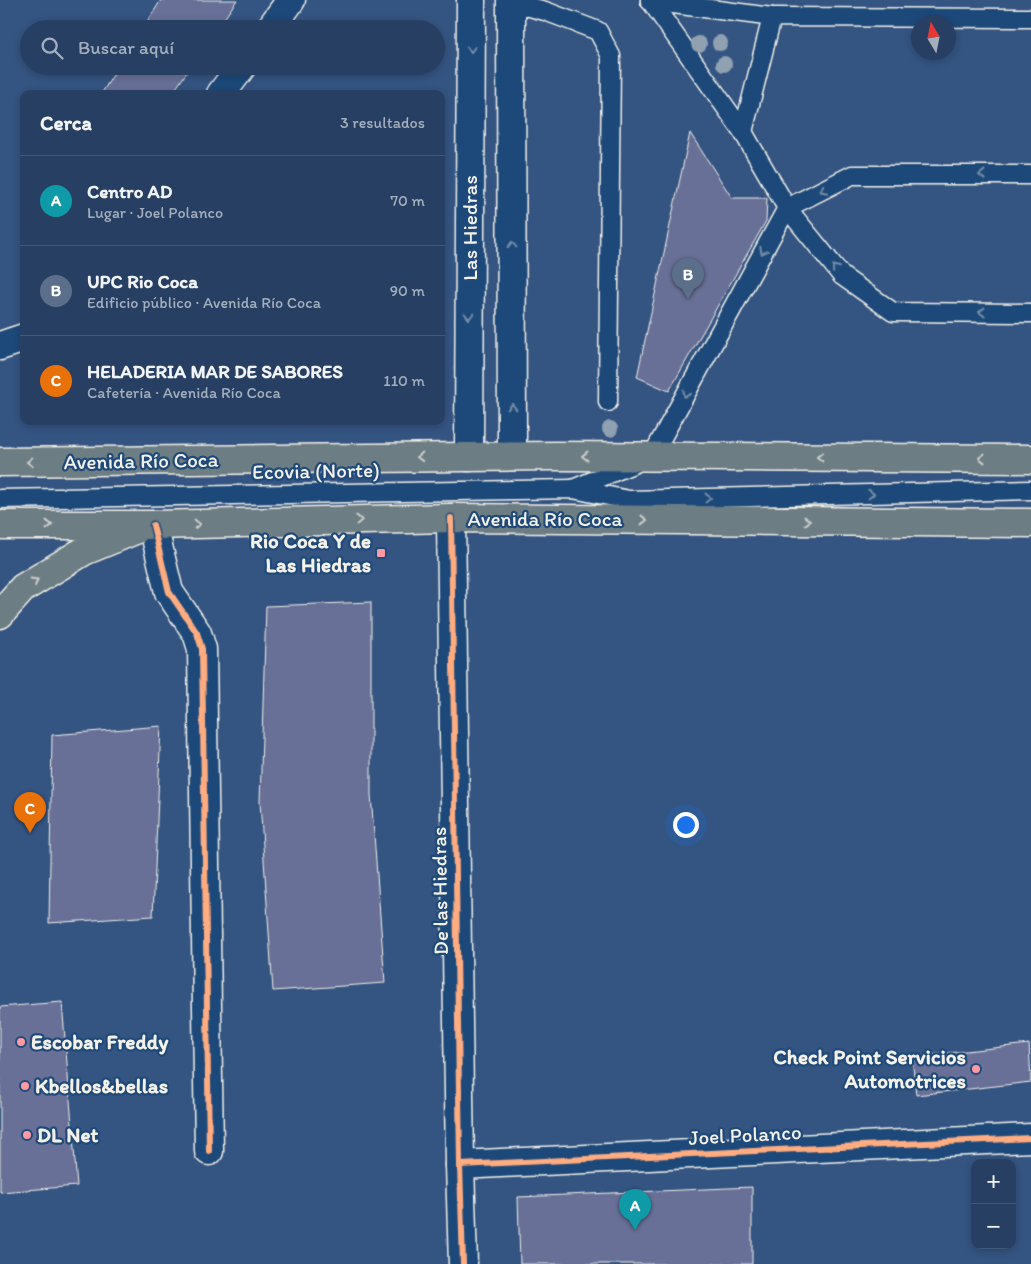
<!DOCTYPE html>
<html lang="es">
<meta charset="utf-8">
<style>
:root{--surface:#273f62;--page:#334a6b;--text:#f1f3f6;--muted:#a4afbe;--line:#435877;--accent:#ff9aa2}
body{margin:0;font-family:Itim,sans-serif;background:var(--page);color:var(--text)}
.controls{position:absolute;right:15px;bottom:15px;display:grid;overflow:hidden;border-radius:10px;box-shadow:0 2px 8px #0003}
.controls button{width:45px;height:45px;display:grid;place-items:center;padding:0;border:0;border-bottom:1px solid var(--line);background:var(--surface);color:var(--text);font:25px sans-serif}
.compass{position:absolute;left:911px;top:15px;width:45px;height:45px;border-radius:50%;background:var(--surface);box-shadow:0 2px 8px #0003;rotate:350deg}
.you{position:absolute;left:685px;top:824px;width:18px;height:18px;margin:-12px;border:4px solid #fff;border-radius:50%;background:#1a73e8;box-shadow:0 0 0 8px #1a73e833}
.badge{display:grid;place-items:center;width:32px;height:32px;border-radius:50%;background:var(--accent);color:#fff;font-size:16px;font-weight:700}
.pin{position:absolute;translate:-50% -41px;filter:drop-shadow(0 1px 2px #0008)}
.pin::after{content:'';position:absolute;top:26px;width:18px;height:15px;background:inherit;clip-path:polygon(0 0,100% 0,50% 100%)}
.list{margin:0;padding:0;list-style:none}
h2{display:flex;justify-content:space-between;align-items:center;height:65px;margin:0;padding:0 20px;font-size:21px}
h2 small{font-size:16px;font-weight:400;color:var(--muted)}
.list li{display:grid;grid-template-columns:32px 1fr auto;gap:15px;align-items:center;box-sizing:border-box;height:90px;padding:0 20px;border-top:1px solid var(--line)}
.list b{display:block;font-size:19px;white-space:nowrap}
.list p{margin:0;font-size:16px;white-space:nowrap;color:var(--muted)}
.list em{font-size:16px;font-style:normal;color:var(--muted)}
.icon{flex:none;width:28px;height:28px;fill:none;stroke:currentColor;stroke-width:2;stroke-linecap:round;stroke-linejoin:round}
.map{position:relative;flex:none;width:1031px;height:1264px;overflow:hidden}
.search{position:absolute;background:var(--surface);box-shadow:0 2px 8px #0003;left:20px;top:20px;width:425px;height:55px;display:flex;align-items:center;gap:12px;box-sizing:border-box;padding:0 18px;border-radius:28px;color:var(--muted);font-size:19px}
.panel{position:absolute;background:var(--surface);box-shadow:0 2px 8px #0003;left:20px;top:90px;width:425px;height:335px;border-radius:10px}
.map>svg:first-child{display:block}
.building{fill:#677097;stroke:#f4f1e8}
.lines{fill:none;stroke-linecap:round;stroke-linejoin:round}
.service-casing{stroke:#f4f1e8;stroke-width:21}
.minor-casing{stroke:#f4f1e8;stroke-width:31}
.tertiary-casing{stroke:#f4f1e8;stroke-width:31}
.primary-casing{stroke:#f4f1e8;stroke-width:31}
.service{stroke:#1f4a7a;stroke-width:18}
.minor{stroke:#1f4a7a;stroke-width:28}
.tertiary{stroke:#1f4a7a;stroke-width:28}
.primary{stroke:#6d7d84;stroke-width:28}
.cycleway-casing{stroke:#1f4a7a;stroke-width:9}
.cycleway{stroke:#ffac80;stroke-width:6}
.tree{fill:#90a1b2}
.oneway{stroke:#748da6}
.oneway2{stroke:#ccceca}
.poi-dot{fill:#ff9aa2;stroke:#1f4a7a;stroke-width:2}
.labels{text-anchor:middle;stroke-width:4.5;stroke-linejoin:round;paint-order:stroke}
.street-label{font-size:21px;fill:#f4f1e8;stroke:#1f4a7a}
.poi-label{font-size:21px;font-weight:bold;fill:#f4f1e8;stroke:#1f4a7a;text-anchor:start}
</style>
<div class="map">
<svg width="1031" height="1264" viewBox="0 0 1031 1264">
<rect width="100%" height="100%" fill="#345482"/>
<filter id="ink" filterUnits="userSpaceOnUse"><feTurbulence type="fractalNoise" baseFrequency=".02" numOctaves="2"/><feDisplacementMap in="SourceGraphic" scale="10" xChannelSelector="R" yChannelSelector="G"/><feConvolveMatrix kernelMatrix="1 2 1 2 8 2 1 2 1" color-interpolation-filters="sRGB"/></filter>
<g filter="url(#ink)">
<!-- building -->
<g class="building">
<path d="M 161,0 L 237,0 L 217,29 L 143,29 Z"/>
<path d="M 119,66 L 191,66 L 172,94 L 101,94 Z"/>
<path d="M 690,133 L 732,198 L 767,198 L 766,221 L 669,391 L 637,377 Z"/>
<path d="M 371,602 L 371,794 L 385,983 L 273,991 L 260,802 L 266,606 Z"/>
<path d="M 161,726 L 153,916 L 49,923 L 52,735 Z"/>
<path d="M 62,1002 L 77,1186 L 0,1192 L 0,1007 Z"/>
<path d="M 1029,1044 L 1031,1082 L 916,1095 L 912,1057 Z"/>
<path d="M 752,1187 L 752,1264 L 520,1264 L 518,1197 Z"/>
</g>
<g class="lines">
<defs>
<g id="service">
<path d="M 650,0 L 743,132 L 787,208 L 842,276 L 893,312 L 1031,313"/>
<path d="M 650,1 L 772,17"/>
<path d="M 511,2 L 545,11 L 598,31 L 611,56 L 608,402"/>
<path d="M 743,132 L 772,17 L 1031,18"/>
<path d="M 573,489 L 652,456 L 787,208 L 852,175 L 1031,175"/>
<path d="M 0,499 L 573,489 L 629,500 L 1031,490"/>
</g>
<g id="minor">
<path d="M 270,29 L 291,0"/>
<path d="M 221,94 L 242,66"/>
<path d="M 0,346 L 24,338"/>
<path d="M 451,518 L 460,1165 L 463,1264"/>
<path d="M 153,525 L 169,592 L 197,633 L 202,649 L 209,1151"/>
<path d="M 460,1165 L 1031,1138"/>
</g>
<g id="tertiary">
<path d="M 511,0 L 512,456"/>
<path d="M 469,457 L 471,0"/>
</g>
<g id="primary">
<path d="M 0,462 L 556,456 L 1031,459"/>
<path d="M 0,525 L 153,525 L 451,518 L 1031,523"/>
<path d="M 0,614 L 23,588 L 84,551 L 135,530"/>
</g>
</defs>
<!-- service casing -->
<use href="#service" class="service-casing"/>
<!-- minor casing -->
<use href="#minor" class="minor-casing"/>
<!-- tertiary casing -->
<use href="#tertiary" class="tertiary-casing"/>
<!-- primary casing -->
<use href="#primary" class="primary-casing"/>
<!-- service -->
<use href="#service" class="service"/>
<!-- minor -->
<use href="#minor" class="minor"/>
<!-- tertiary -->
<use href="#tertiary" class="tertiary"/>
<!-- primary -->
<use href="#primary" class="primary"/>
<defs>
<g id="cycleway">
<path d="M 451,518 L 460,1165 L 463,1264"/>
<path d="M 153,525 L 169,592 L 197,633 L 202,649 L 209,1151"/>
<path d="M 460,1165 L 1031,1138"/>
</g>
</defs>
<!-- cycleway casing -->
<use href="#cycleway" class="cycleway-casing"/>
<!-- cycleway -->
<use href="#cycleway" class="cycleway"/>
</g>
<!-- trees -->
<g class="tree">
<circle cx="720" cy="43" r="8"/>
<circle cx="699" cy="44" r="8"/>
<circle cx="724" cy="64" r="8"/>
<circle cx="610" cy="429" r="8"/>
</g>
<!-- one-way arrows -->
<defs><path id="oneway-chevron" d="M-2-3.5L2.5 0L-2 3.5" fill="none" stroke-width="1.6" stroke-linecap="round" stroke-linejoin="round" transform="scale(1.25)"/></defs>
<g class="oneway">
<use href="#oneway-chevron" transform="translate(471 49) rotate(90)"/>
<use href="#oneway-chevron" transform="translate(982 175) rotate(180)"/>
<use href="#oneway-chevron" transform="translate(823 190) rotate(153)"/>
<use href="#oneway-chevron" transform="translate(512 245) rotate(-90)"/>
<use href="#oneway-chevron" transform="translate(763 251) rotate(118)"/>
<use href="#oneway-chevron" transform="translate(835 268) rotate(-129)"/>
<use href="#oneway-chevron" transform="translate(982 312) rotate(-180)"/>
<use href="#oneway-chevron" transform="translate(469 316) rotate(90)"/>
<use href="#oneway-chevron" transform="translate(686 394) rotate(118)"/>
<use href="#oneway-chevron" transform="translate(512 407) rotate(-90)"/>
<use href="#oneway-chevron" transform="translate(871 494) rotate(-1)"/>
<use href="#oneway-chevron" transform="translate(708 498) rotate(-1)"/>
</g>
<g class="oneway2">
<use href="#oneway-chevron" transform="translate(585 456) rotate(-180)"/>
<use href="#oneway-chevron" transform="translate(420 457) rotate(179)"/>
<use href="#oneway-chevron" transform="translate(820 457) rotate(-180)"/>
<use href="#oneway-chevron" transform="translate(982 458) rotate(-180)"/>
<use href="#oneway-chevron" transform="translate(30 462) rotate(179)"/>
<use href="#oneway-chevron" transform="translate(359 520) rotate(-1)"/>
<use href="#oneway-chevron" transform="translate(644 520)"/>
<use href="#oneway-chevron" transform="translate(807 521)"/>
<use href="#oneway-chevron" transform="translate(197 524) rotate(-1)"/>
<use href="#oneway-chevron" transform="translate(49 525)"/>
<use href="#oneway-chevron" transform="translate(35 581) rotate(-31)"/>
</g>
</g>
<!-- markers -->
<g class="poi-dot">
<rect x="376" y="548" width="10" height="10" rx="2.5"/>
<circle cx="21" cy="1042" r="5"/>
<circle cx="976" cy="1069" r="5"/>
<circle cx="25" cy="1086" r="5"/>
<circle cx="27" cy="1135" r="5"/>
</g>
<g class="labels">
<!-- street labels -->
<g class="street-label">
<text transform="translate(470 228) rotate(-90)" y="7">Las Hiedras</text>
<text transform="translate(141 461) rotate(-1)" y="7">Avenida Río Coca</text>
<text transform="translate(316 471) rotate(-1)" y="7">Ecovia (Norte)</text>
<text x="545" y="526">Avenida Río Coca</text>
<text transform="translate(440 891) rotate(-91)" y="7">De las Hiedras</text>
<text transform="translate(745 1135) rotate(-3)" y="7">Joel Polanco</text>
</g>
<!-- poi labels -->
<g class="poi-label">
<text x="371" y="548" text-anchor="end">Rio Coca Y de<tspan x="371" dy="24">Las Hiedras</tspan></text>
<text x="31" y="1049">Escobar Freddy</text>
<text x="966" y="1064" text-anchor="end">Check Point Servicios<tspan x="966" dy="24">Automotrices</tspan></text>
<text x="35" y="1093">Kbellos&amp;bellas</text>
<text x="37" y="1142">DL Net</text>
</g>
</g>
</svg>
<div class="controls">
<button>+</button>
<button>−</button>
</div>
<svg class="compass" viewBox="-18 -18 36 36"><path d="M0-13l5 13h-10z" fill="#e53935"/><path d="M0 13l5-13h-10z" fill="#a4afbe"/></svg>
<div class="you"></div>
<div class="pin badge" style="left:635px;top:1230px;background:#0f9aa8">A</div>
<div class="pin badge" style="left:688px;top:299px;background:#5c6f8a">B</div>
<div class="pin badge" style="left:30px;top:833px;background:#e8710a">C</div>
<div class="search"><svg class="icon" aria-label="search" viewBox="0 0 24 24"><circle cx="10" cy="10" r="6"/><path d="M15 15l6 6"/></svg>Buscar aquí</div>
<section class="panel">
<h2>Cerca<small>3 resultados</small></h2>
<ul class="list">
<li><span class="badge" style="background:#0f9aa8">A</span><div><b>Centro AD</b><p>Lugar · Joel Polanco</p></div><em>70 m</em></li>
<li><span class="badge" style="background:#5c6f8a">B</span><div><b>UPC Rio Coca</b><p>Edificio público · Avenida Río Coca</p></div><em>90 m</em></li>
<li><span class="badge" style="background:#e8710a">C</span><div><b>HELADERIA MAR DE SABORES</b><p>Cafetería · Avenida Río Coca</p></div><em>110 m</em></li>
</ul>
</section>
</div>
